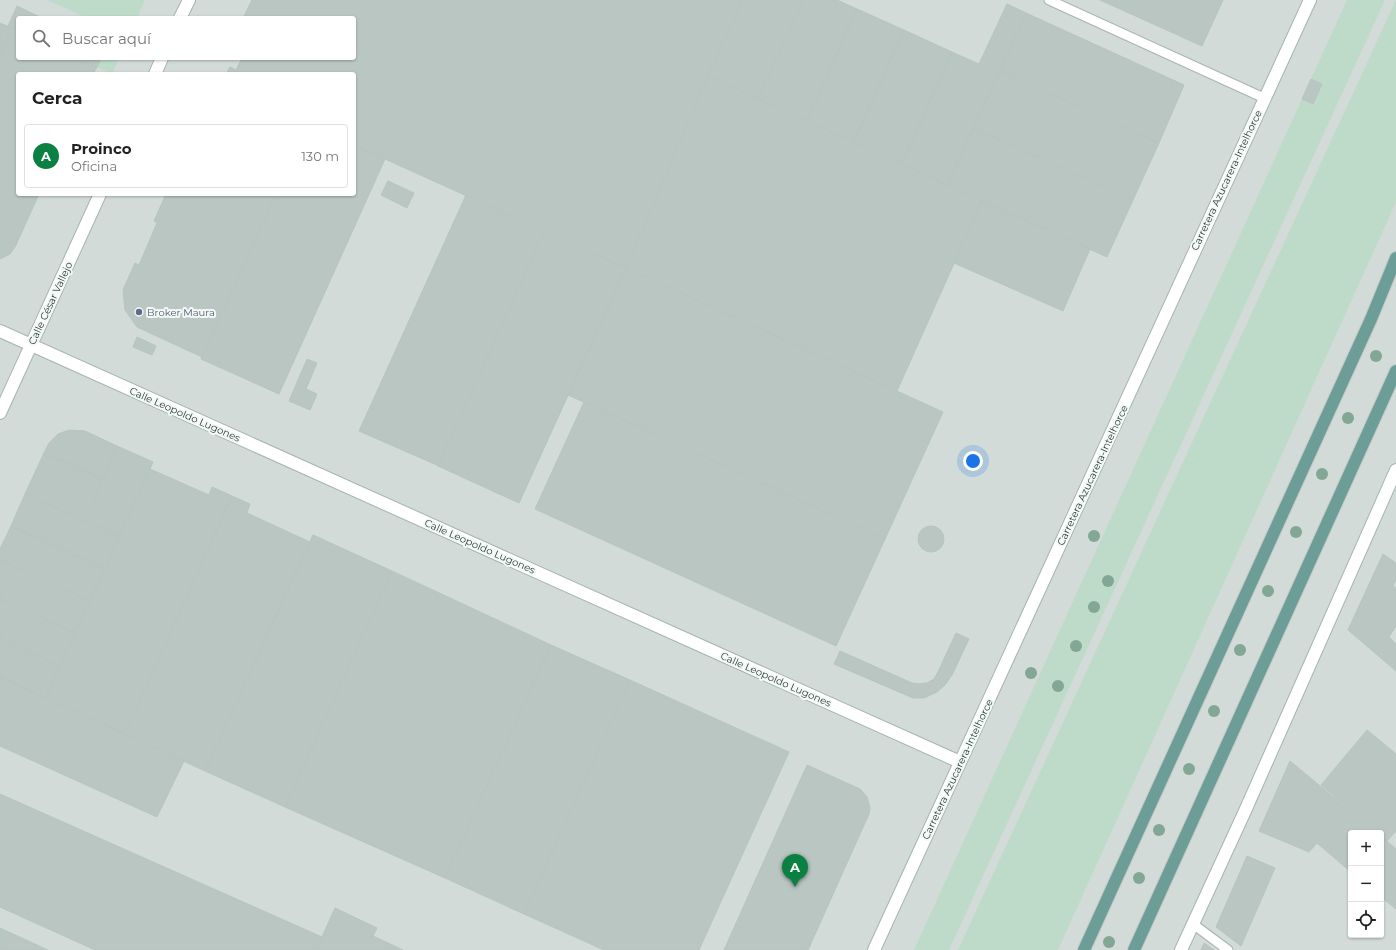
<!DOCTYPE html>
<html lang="es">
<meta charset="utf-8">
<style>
:root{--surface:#fff;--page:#f2f2f2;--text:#222;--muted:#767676;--line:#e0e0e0;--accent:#0b8043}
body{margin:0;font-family:Montserrat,sans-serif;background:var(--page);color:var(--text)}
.controls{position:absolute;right:12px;bottom:12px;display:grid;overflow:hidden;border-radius:4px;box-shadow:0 1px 3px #0004}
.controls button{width:36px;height:36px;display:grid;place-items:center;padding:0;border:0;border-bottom:1px solid var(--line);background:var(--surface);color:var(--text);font:20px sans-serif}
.you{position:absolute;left:973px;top:461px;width:14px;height:14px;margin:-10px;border:3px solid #fff;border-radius:50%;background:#1a73e8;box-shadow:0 0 0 6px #1a73e833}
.badge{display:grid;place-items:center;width:26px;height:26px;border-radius:50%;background:var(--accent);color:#fff;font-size:13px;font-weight:700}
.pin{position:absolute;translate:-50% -33px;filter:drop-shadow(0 1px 2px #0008)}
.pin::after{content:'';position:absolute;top:21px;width:14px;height:12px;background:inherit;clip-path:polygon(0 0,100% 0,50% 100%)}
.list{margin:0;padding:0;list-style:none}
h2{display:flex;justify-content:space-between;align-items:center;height:52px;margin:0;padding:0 16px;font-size:17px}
h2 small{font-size:13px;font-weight:400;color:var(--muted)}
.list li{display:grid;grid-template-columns:26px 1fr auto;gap:12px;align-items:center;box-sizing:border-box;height:64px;margin:0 8px 8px;padding:0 8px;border:1px solid var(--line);border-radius:4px}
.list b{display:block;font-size:15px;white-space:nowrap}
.list p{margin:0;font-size:13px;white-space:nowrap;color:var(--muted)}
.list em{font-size:13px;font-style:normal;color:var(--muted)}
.icon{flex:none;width:22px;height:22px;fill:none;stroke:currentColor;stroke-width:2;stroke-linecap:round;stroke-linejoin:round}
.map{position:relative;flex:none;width:1396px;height:950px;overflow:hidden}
.search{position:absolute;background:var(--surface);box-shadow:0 1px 3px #0004;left:16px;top:16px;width:340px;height:44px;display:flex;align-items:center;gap:10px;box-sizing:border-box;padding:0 14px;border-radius:4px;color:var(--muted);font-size:15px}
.panel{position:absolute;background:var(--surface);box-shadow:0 1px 3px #0004;left:16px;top:72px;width:340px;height:124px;border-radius:4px}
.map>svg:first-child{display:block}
.built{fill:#d2dbd8;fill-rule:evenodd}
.green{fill:#bedbc9}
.building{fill:#b9c6c2;stroke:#b6c5c0}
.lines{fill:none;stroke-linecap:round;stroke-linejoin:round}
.service-casing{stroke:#a6b4b0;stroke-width:11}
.minor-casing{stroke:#a6b4b0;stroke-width:14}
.tertiary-casing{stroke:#a6b4b0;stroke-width:14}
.primary-casing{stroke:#c2c8c7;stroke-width:14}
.service{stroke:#fff;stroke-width:9}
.minor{stroke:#fff;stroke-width:12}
.tertiary{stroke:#fff;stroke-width:12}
.primary{stroke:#6c9d96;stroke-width:12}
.tree{fill:#82a795}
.service-dot{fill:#5c6f8a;stroke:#f4f9f7;stroke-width:1.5}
.labels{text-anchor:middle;stroke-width:4;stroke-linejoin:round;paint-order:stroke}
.street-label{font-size:10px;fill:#253c38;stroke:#f4f9f7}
.service-label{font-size:10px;fill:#4e5e75;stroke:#f4f9f7;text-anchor:start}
</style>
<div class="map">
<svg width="1396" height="950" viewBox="0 0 1396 950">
<rect width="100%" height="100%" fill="#e3ece9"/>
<!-- built -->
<path class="built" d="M 0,0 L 1396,0 L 1396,950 L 0,950 ZM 18,18 L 354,18 L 354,58 L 18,58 ZM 18,74 L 354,74 L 354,194 L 18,194 ZM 1351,833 L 1381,833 L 1381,935 L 1351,935 Z"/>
<!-- green -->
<g class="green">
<path d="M 47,0 L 145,0 L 137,18 L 87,18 Z"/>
<path d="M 1347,0 L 1385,0 L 949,950 L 914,950 L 1302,99 L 1313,104 L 1321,84 L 1311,79 Z"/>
<path d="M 1396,0 L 1396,202 L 1058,950 L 958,950 Z"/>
<path d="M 101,58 L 119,58 L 112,74 L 97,67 Z"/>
</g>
<!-- building -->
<g class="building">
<path d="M 252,0 L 743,0 L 708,76 L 626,268 L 354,145 L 354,74 L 226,74 L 230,67 L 236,70 L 242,58 L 354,58 L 354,18 L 243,18 Z"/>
<path d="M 743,0 L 803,0 L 758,99 L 708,76 Z"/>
<path d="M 803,0 L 837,0 L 857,9 L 807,121 L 758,99 Z"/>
<path d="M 1100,0 L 1223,0 L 1202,46 Z"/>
<path d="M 1007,4 L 1026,13 L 948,185 L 902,164 L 952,52 L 979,64 Z"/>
<path d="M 17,6 L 42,18 L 18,18 L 18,31 L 8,26 Z"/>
<path d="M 857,9 L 904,30 L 854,142 L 807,121 Z"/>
<path d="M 1026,13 L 1184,85 L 1159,143 L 1000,71 Z"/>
<path d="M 0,23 L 12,28 L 0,56 Z"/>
<path d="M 12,28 L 18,31 L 18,58 L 77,58 L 97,67 L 93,74 L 18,74 L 18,194 L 39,194 L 15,247 L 10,254 L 0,259 L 0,56 Z"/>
<path d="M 904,30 L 952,52 L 902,164 L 854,142 Z"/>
<path d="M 77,58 L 101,58 L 97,67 Z"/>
<path d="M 1000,71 L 1159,143 L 1133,200 L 973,128 Z"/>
<path d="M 708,76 L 982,201 L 897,391 L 626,268 Z"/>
<path d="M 1311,79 L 1322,84 L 1313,104 L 1302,99 Z"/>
<path d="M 973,128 L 1133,200 L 1107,257 L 948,185 Z"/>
<path d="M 354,145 L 385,159 L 279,394 L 201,359 L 276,194 L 354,194 Z"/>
<path d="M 388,181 L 414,193 L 407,208 L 381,195 Z"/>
<path d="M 166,194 L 276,194 L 202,357 L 137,327 L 125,310 L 123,290 L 135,263 L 139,265 L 157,223 L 154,221 Z"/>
<path d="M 466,195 L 544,232 L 439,466 L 359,431 Z"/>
<path d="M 982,201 L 1090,249 L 1063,311 L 954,263 Z"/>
<path d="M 544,232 L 626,268 L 519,503 L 438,466 Z"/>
<path d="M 626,268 L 943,412 L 885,539 L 568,395 Z"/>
<path d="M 137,337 L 156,346 L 152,355 L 133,347 Z"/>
<path d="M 307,359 L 317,363 L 306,389 L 317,394 L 310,410 L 289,401 Z"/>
<path d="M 584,402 L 885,539 L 836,646 L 535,509 Z"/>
<path d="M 69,430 L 85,431 L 117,446 L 103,479 L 44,453 L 49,443 L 58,434 Z"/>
<path d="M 117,446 L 153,462 L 119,536 L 85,521 Z"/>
<path d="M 44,453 L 103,479 L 85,521 L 25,494 Z"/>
<path d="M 150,469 L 209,495 L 212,487 L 232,496 L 125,734 L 45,698 Z"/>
<path d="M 25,494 L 119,536 L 105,569 L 11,526 Z"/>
<path d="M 232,496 L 250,504 L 247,513 L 310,542 L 205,771 L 125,734 Z"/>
<circle cx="931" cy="539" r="13"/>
<path d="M 11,526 L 105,569 L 90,601 L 0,560 L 0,549 Z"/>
<path d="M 313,535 L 392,571 L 285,807 L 205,771 Z"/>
<path d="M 1383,554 L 1396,563 L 1396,580 L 1393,586 L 1396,588 L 1396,626 L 1389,637 L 1396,644 L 1396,671 L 1348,630 Z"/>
<path d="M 0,560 L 90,601 L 75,633 L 0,599 Z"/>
<path d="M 392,571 L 551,645 L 445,878 L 285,807 Z"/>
<path d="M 0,599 L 75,633 L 60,666 L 0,638 Z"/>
<path d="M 956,633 L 969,639 L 952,675 L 945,685 L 937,692 L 924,698 L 913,698 L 834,664 L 840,651 L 912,683 L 919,684 L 927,683 L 934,679 L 938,672 Z"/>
<path d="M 0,638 L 60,666 L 45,698 L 0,677 Z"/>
<path d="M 551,645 L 630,680 L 524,914 L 445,878 Z"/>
<path d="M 0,677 L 184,761 L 157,817 L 0,746 Z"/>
<path d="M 630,680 L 789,752 L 699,950 L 604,950 L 524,914 Z"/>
<path d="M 1367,730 L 1396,754 L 1396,831 L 1387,841 L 1381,836 L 1381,833 L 1378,833 L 1321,785 Z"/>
<path d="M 1290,761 L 1377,833 L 1351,833 L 1351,872 L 1317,843 L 1309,852 L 1259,831 Z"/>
<path d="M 807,765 L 860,789 L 867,797 L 870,808 L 869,814 L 808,950 L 724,950 Z"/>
<path d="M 0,794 L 322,937 L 316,950 L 95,950 L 0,907 Z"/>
<path d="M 1381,836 L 1396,849 L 1396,909 L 1381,897 Z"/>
<path d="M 1247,856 L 1275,868 L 1241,946 L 1216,927 Z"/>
<path d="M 335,908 L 377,928 L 373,936 L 403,950 L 316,950 Z"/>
<path d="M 0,928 L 48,950 L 0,950 Z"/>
<path d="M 1204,943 L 1214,950 L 1201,950 Z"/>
</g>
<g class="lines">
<defs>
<g id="service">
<path d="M 1049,0 L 1264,98"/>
<path d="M 1193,924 L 1228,950"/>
</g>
<g id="minor">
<path d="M 0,331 L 960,762"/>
<path d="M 874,950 L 1310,0"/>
<path d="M 1181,950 L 1245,811 L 1396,470"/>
</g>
<g id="tertiary">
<path d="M 180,18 L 189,0"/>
<path d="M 155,74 L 162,58"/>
<path d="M 0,413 L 100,194"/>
</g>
<g id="primary">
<path d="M 1084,950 L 1371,319 L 1396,258"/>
<path d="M 1134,950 L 1396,371"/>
</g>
</defs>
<!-- service casing -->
<use href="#service" class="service-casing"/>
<!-- minor casing -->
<use href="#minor" class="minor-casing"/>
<!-- tertiary casing -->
<use href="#tertiary" class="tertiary-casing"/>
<!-- primary casing -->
<use href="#primary" class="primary-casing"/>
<!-- service -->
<use href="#service" class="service"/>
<!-- minor -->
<use href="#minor" class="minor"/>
<!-- tertiary -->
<use href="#tertiary" class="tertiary"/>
<!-- primary -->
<use href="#primary" class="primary"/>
</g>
<!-- trees -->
<g class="tree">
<circle cx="1376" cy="356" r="6"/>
<circle cx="1348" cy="418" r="6"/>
<circle cx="1322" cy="474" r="6"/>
<circle cx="1296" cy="532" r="6"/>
<circle cx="1094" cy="536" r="6"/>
<circle cx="1108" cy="581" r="6"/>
<circle cx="1268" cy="591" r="6"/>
<circle cx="1094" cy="607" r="6"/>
<circle cx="1076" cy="646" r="6"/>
<circle cx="1240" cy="650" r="6"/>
<circle cx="1031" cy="673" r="6"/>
<circle cx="1058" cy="686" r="6"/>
<circle cx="1214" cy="711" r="6"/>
<circle cx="1189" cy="769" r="6"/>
<circle cx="1159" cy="830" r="6"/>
<circle cx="1139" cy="878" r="6"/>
<circle cx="1109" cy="942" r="6"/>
</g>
<!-- markers -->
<circle class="service-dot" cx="139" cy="312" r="4"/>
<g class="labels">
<!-- street labels -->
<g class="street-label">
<text transform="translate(1226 180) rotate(-65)" y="4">Carretera Azucarera-Intelhorce</text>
<text transform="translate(50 303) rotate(-65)" y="4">Calle César Vallejo</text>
<text transform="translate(185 414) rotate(24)" y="4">Calle Leopoldo Lugones</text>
<text transform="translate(1092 475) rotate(-65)" y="4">Carretera Azucarera-Intelhorce</text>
<text transform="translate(480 546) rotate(24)" y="4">Calle Leopoldo Lugones</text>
<text transform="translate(776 679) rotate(24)" y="4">Calle Leopoldo Lugones</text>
<text transform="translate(957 769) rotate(-65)" y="4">Carretera Azucarera-Intelhorce</text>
</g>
<!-- service labels -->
<g class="service-label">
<text x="147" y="316">Broker Maura</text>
</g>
</g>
</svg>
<div class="controls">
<button>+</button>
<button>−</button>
<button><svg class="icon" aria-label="locate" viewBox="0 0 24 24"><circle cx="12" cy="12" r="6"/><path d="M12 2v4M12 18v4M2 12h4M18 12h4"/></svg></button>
</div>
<div class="you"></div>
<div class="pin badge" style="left:795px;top:887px">A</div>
<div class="search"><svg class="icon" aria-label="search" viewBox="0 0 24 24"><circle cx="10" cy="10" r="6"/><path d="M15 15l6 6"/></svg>Buscar aquí</div>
<section class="panel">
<h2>Cerca<small></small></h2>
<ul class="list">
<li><span class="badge">A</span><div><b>Proinco</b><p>Oficina</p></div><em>130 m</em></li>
</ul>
</section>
</div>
